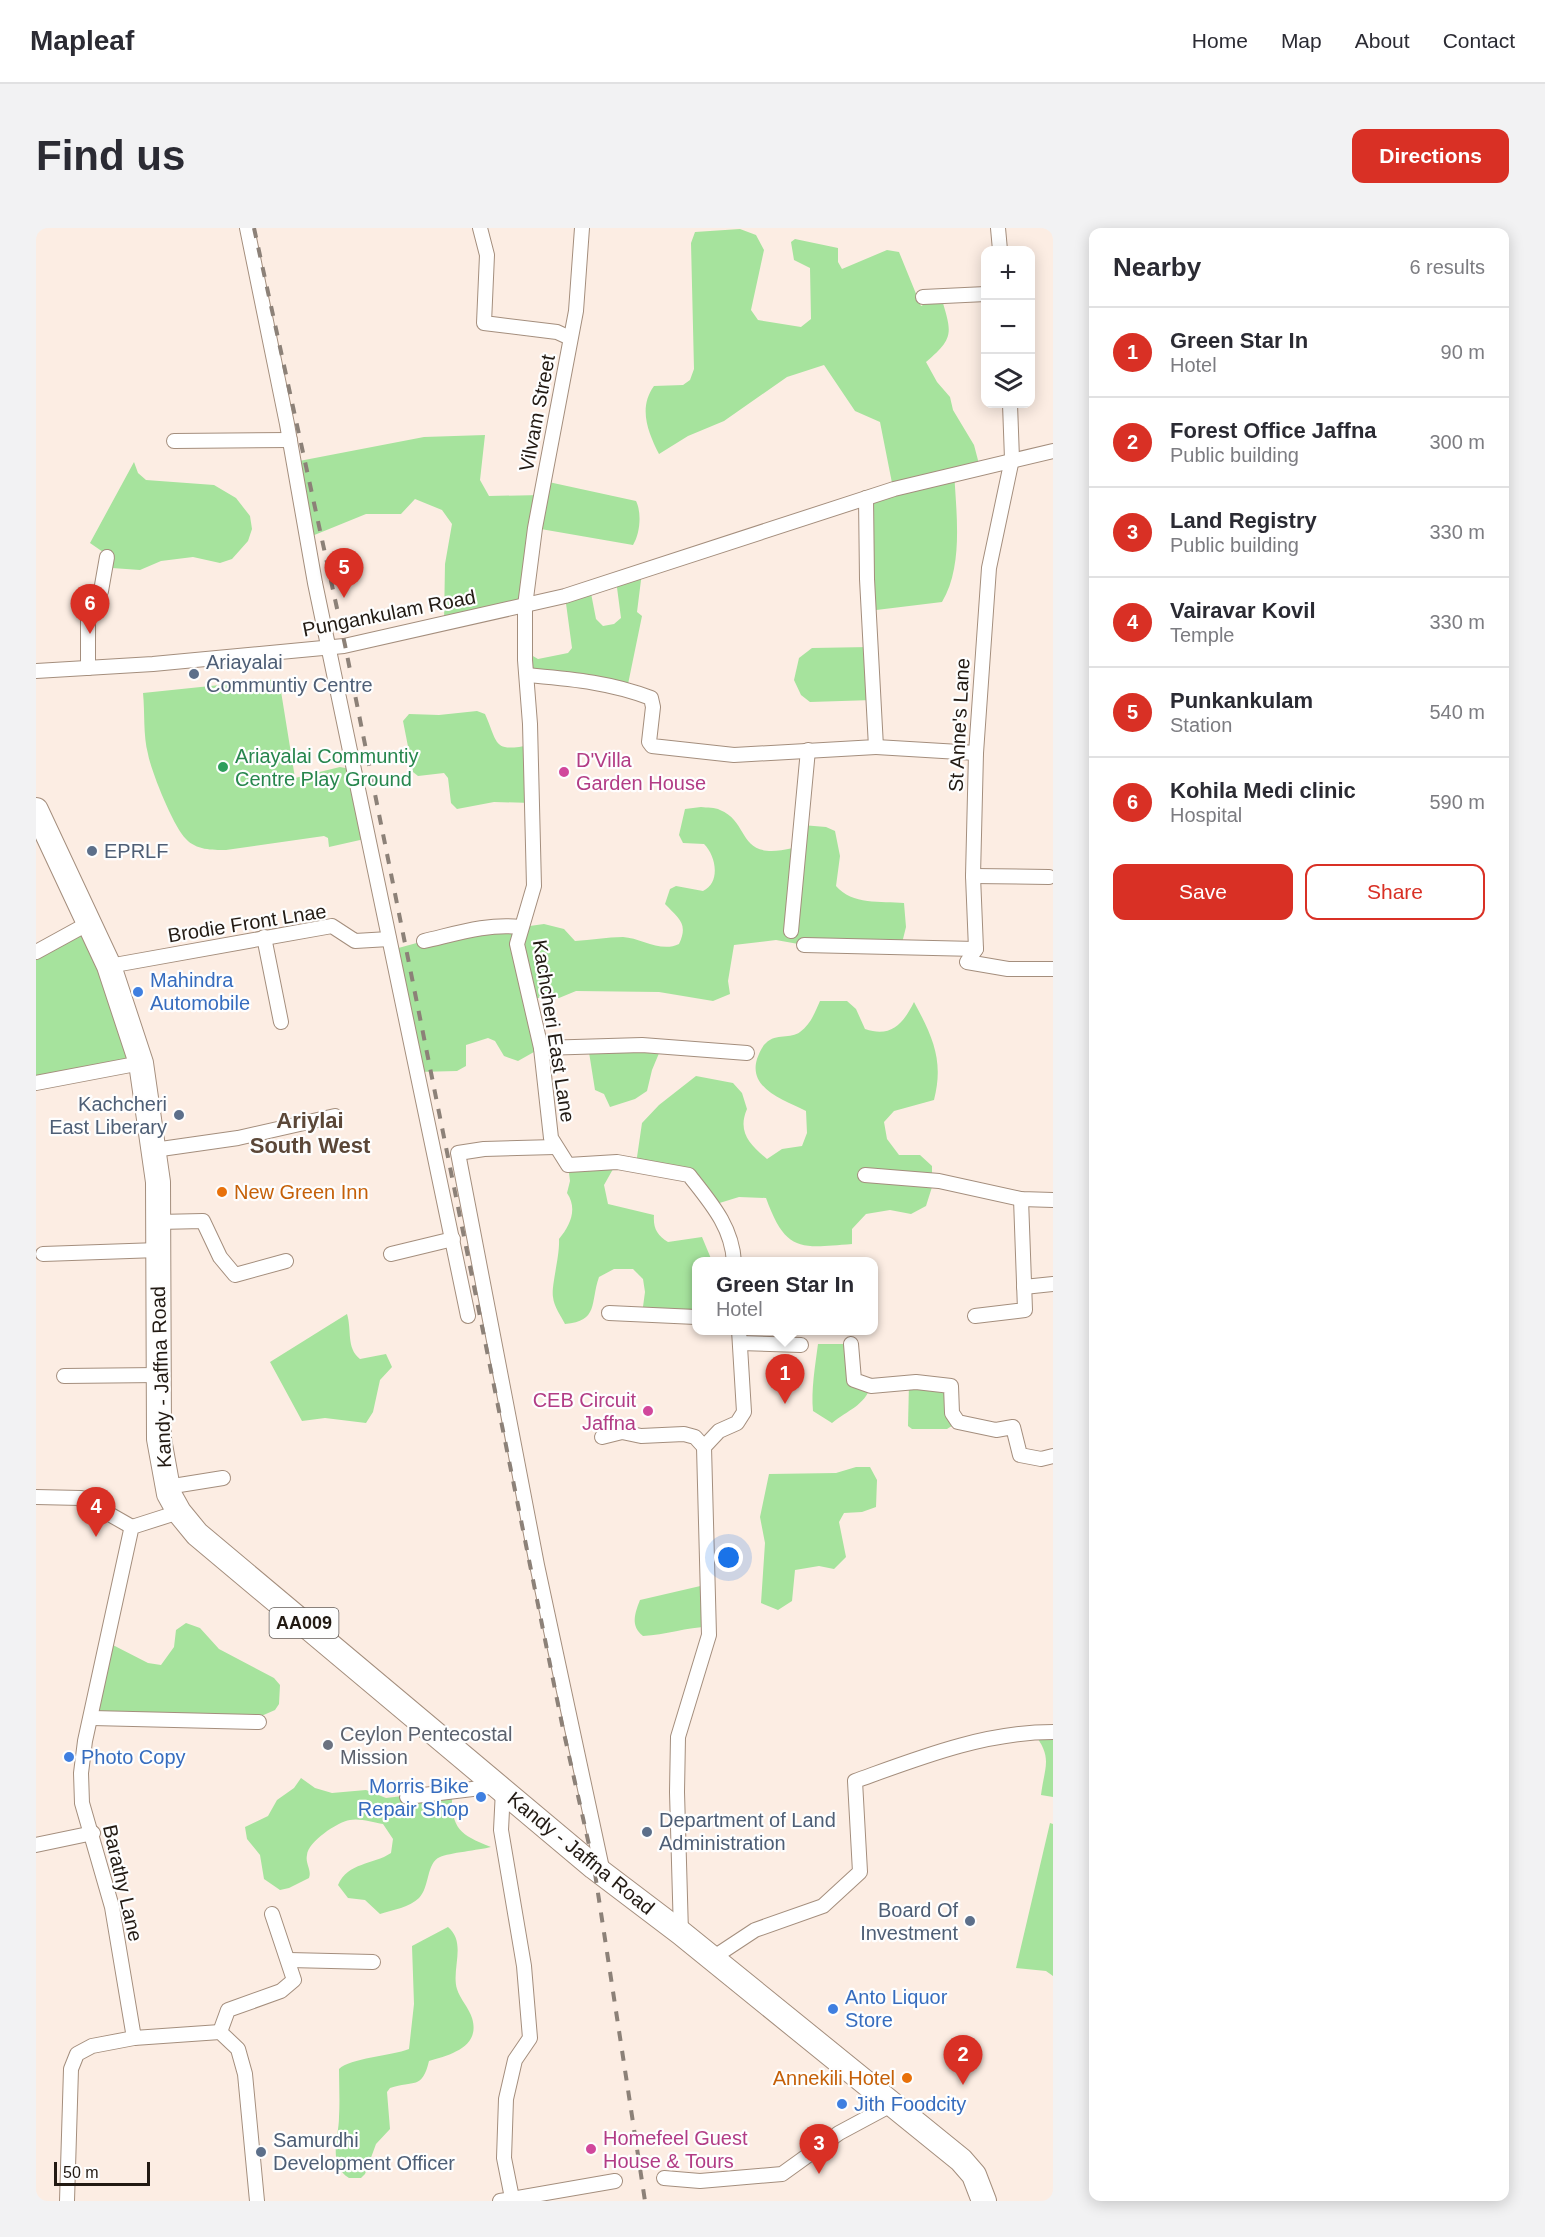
<!DOCTYPE html>
<meta charset="utf-8">
<style>
:root{--surface:#fff;--page:#f2f2f3;--text:#2b2b33;--muted:#7c7c81;--line:#e1e1e2;--accent:#d93025}
body{margin:0;font-family:Helvetica,sans-serif;background:var(--page);color:var(--text)}
.controls{position:absolute;right:18px;top:18px;display:grid;overflow:hidden;border-radius:12px;box-shadow:0 3px 15px #0003}
.controls button{width:54px;height:54px;display:grid;place-items:center;padding:0;border:0;border-bottom:2px solid var(--line);background:var(--surface);color:var(--text);font:30px sans-serif}
.scale{position:absolute;left:18px;bottom:15px;width:96px;box-sizing:border-box;padding-left:6px;border:3px solid #221a13;border-top:0;font-size:16px;line-height:21px;white-space:nowrap;color:#221a13;-webkit-text-stroke:4px #fefefe;paint-order:stroke}
.you{position:absolute;left:693px;top:1330px;width:21px;height:21px;margin:-15px;border:4px solid #fff;border-radius:50%;background:#1a73e8;box-shadow:0 0 0 9px #1a73e833}
.badge{display:grid;place-items:center;width:39px;height:39px;border-radius:50%;background:var(--accent);color:#fff;font-size:20px;font-weight:700}
.pin{position:absolute;translate:-50% -50px;filter:drop-shadow(0 2px 3px #0008)}
.pin::after{content:'';position:absolute;top:32px;width:21px;height:18px;background:inherit;clip-path:polygon(0 0,100% 0,50% 100%)}
.popup{position:absolute;left:656px;top:1029px;width:186px;height:78px;box-sizing:border-box;display:grid;place-content:center;border-radius:12px;background:var(--surface);filter:drop-shadow(0 2px 4px #0005);font-size:20px;white-space:nowrap;color:var(--muted)}
.popup b{font-size:22px;color:var(--text)}
.popup::after{content:'';position:absolute;left:50%;top:100%;margin-left:-12px;border:12px solid transparent;border-top-color:var(--surface)}
.list{margin:0;padding:0;list-style:none}
h2{display:flex;justify-content:space-between;align-items:center;height:78px;margin:0;padding:0 24px;font-size:26px}
h2 small{font-size:20px;font-weight:400;color:var(--muted)}
.list li{display:grid;grid-template-columns:39px 1fr auto;gap:18px;align-items:center;box-sizing:border-box;height:90px;padding:0 24px;border-top:2px solid var(--line)}
.list b{display:block;font-size:22px;white-space:nowrap}
.list p{margin:0;font-size:20px;white-space:nowrap;color:var(--muted)}
.list em{font-size:20px;font-style:normal;color:var(--muted)}
.actions{display:flex;gap:12px;padding:18px 24px}
.actions a{flex:1;padding:14px 0;border:2px solid var(--accent);border-radius:12px;text-align:center;font-size:21px;color:var(--accent)}
.actions .main{background:var(--accent);color:#fff}
.icon{flex:none;width:33px;height:33px;fill:none;stroke:currentColor;stroke-width:2;stroke-linecap:round;stroke-linejoin:round}
.map{position:relative;flex:none;width:1017px;height:1973px;overflow:hidden;border-radius:12px}
header{display:flex;align-items:center;gap:36px;box-sizing:border-box;height:84px;padding:0 30px;background:var(--surface);border-bottom:2px solid var(--line)}
header strong{font-size:28px}
nav{display:flex;gap:33px;margin-inline-start:auto;font-size:21px}
.intro{display:flex;align-items:center;justify-content:space-between;box-sizing:border-box;height:144px;padding:0 36px}
h1{margin:0;font-size:42px}
.button{padding:15px 27px;border-radius:12px;background:var(--accent);color:#fff;font-size:21px;font-weight:700}
main{display:flex;gap:36px;padding:0 36px}
aside{flex:1;background:var(--surface);border-radius:12px;box-shadow:0 3px 15px #0003}
.map>svg:first-child{display:block}
.green{fill:#a6e39d}
.lines{fill:none;stroke-linecap:round;stroke-linejoin:round}
.street-casing{stroke:#a48e7d;stroke-width:16}
.highway-casing{stroke:#a48e7d;stroke-width:26}
.street{stroke:#fff;stroke-width:14}
.highway{stroke:#fff;stroke-width:24}
.rail{stroke:#8c8178;stroke-width:4;stroke-dasharray:10 10;stroke-linecap:butt}
.service-dot{fill:#5c6f8a;stroke:#fefefe;stroke-width:2}
.leisure-dot{fill:#2e9e5b;stroke:#fefefe;stroke-width:2}
.hotel-dot{fill:#d1479c;stroke:#fefefe;stroke-width:2}
.shop-dot{fill:#3f7fe0;stroke:#fefefe;stroke-width:2}
.food-dot{fill:#e8710a;stroke:#fefefe;stroke-width:2}
.worship-dot{fill:#6b7280;stroke:#fefefe;stroke-width:2}
.labels{text-anchor:middle;stroke-width:4.5;stroke-linejoin:round;paint-order:stroke}
.shield{fill:#fefefe;stroke:#645e5a;stroke-width:1.5}
.shield-label{font-size:18px;font-weight:bold;fill:#221a13}
.street-label{font-size:20px;fill:#221a13;stroke:#fefefe}
.service-label{font-size:20px;fill:#4e5e75;stroke:#fefefe;text-anchor:start}
.leisure-label{font-size:20px;fill:#27864d;stroke:#fefefe;text-anchor:start}
.hotel-label{font-size:20px;fill:#b23c85;stroke:#fefefe;text-anchor:start}
.shop-label{font-size:20px;fill:#366cbe;stroke:#fefefe;text-anchor:start}
.food-label{font-size:20px;fill:#c56008;stroke:#fefefe;text-anchor:start}
.worship-label{font-size:20px;fill:#5b616d;stroke:#fefefe;text-anchor:start}
.quarter-label{font-size:22px;font-weight:bold;fill:#5b4738;stroke:#fefefe}
</style>
<header>
<strong>Mapleaf</strong>
<nav><a>Home</a><a>Map</a><a>About</a><a>Contact</a></nav>
</header>
<div class="intro"><h1>Find us</h1><a class="button">Directions</a></div>
<main>
<div class="map">
<svg width="1017" height="1973" viewBox="0 0 1017 1973">
<rect width="100%" height="100%" fill="#fcede3"/>
<!-- green -->
<g class="green">
<path d="M 704,1 L 720,7 L 728,22 L 715,82 L 722,92 L 765,99 L 775,91 L 774,40 L 758,32 L 755,14 L 759,11 L 802,20 L 802,34 L 806,41 L 851,22 L 863,24 L 885,78 L 905,68 C 915,104 920,109 890,134 L 901,154 L 914,169 L 917,182 L 938,217 L 943,236 L 918,242 C 920,284 928,337 906,374 L 832,383 L 827,263 L 856,255 L 844,194 L 819,183 L 788,137 L 751,149 L 688,193 L 652,208 L 623,226 C 612,204 602,180 618,158 L 647,157 L 654,152 L 658,141 L 655,15 L 659,4 Z"/>
<path d="M 449,207 L 444,252 L 453,268 L 505,267 L 508,253 L 600,273 C 606,285 604,306 597,317 L 499,300 L 489,378 L 408,395 L 409,336 L 416,296 L 406,282 L 379,271 L 365,286 L 330,286 L 271,310 L 258,234 L 388,209 Z"/>
<path d="M 98,234 L 102,245 L 110,252 L 178,257 L 200,270 L 214,288 L 216,301 L 212,313 L 196,331 L 184,335 L 157,329 L 125,333 L 104,342 L 76,340 L 67,324 L 54,315 Z"/>
<path d="M 606,344 L 601,384 L 606,388 L 591,461 L 491,447 L 490,424 L 502,431 L 532,425 L 536,420 L 529,368 L 554,360 L 560,391 L 567,398 L 578,396 L 585,390 L 580,352 Z"/>
<path d="M 834,419 L 837,472 L 774,474 L 765,467 L 758,452 L 763,430 L 776,420 Z"/>
<path d="M 243,451 L 259,550 L 304,539 L 319,542 L 333,610 L 293,619 L 292,610 L 288,608 L 190,622 C 176,622 160,622 150,611 C 138,600 115,543 112,526 C 107,507 109,485 107,465 Z"/>
<path d="M 441,483 L 449,486 C 463,518 457,524 495,517 L 496,575 L 458,574 L 421,581 L 415,575 L 412,550 L 408,545 L 382,548 L 377,544 L 367,493 L 373,486 L 403,487 Z"/>
<path d="M 665,579 C 671,580 679,579 684,582 C 716,595 699,634 757,620 L 766,597 L 790,599 L 799,603 L 804,628 L 800,658 C 816,677 845,673 868,675 L 870,699 L 865,719 L 768,717 L 740,712 L 698,717 L 692,753 L 694,766 L 677,773 L 623,764 L 540,763 L 523,770 L 494,770 L 505,820 L 482,833 L 468,828 L 459,813 L 452,810 L 430,817 L 430,838 L 421,843 L 381,844 L 355,722 L 388,713 L 508,696 L 528,701 L 539,713 C 555,712 571,709 587,709 C 605,710 625,725 643,716 C 653,695 642,690 629,676 L 634,661 L 640,658 L 667,663 C 685,654 680,628 668,616 L 647,615 L 643,607 L 649,581 Z"/>
<path d="M 53,695 L 105,835 L 0,855 L 0,724 Z"/>
<path d="M 784,773 L 811,773 L 820,781 L 829,801 C 855,810 867,796 878,774 C 897,809 908,833 898,872 L 858,883 L 848,894 L 851,911 L 863,927 L 884,927 L 896,938 L 896,959 L 890,978 L 875,986 L 854,982 L 830,986 L 816,1001 L 816,1016 C 764,1020 750,1025 730,970 L 703,969 L 677,977 L 652,947 L 600,936 L 606,895 L 623,877 L 660,848 L 697,855 L 706,865 L 711,881 C 701,904 714,917 731,931 L 746,921 L 766,918 L 771,905 L 770,883 C 748,872 712,861 721,831 C 723,826 726,818 730,815 C 740,805 755,811 764,804 C 775,796 779,784 784,773 Z"/>
<path d="M 552,818 L 626,818 L 616,842 L 611,863 L 599,871 L 574,879 L 568,866 L 559,862 Z"/>
<path d="M 581,934 L 568,957 L 572,976 L 618,987 C 617,1000 621,1007 632,1014 L 666,1009 L 676,1033 L 660,1034 L 660,1089 L 606,1086 L 609,1064 L 607,1051 L 597,1041 L 578,1041 L 563,1049 C 554,1075 563,1093 529,1096 C 525,1088 518,1079 517,1069 C 515,1058 524,1028 523,1011 C 534,998 542,981 531,965 L 534,953 L 532,937 Z"/>
<path d="M 311,1086 C 316,1102 310,1120 324,1131 L 350,1126 L 356,1139 L 344,1152 L 337,1184 L 330,1195 L 289,1190 L 266,1193 L 234,1134 Z"/>
<path d="M 782,1116 L 815,1116 L 818,1152 L 835,1158 C 828,1178 812,1182 796,1195 L 777,1183 C 775,1162 779,1139 782,1116 Z"/>
<path d="M 873,1155 L 915,1158 L 922,1194 L 911,1201 L 876,1201 L 872,1198 Z"/>
<path d="M 820,1239 L 834,1239 L 841,1252 L 840,1279 L 826,1284 L 808,1285 L 803,1294 L 810,1329 L 798,1341 L 783,1338 L 759,1342 L 756,1373 L 742,1382 L 725,1375 L 729,1315 L 724,1289 L 733,1246 L 800,1245 Z"/>
<path d="M 673,1356 L 673,1399 C 651,1399 629,1407 607,1408 C 594,1398 599,1385 604,1372 Z"/>
<path d="M 150,1395 L 164,1400 L 183,1421 L 238,1450 L 244,1457 L 243,1476 L 239,1482 L 214,1493 L 56,1490 L 71,1414 L 112,1435 L 125,1437 L 138,1419 L 140,1402 Z"/>
<path d="M 997,1504 L 1017,1504 L 1017,1569 L 1005,1567 C 1009,1536 1017,1530 997,1504 Z"/>
<path d="M 265,1550 L 279,1560 L 296,1565 L 330,1562 L 350,1570 L 416,1562 C 415,1599 421,1606 455,1619 C 443,1622 413,1625 404,1629 C 390,1635 394,1659 383,1670 C 374,1679 357,1682 344,1686 L 329,1672 L 312,1670 L 302,1657 C 312,1634 337,1637 355,1625 L 357,1611 L 347,1596 C 337,1594 323,1590 314,1592 C 301,1594 272,1614 271,1627 C 269,1636 276,1642 273,1650 L 253,1660 L 244,1662 L 228,1651 L 224,1627 L 211,1611 L 209,1599 L 232,1588 L 241,1572 L 258,1560 Z"/>
<path d="M 1014,1595 L 1017,1596 L 1017,1748 L 1010,1743 L 980,1740 Z"/>
<path d="M 412,1699 C 431,1715 415,1741 421,1761 C 424,1771 433,1780 436,1790 C 445,1819 414,1827 393,1833 C 386,1862 378,1852 354,1860 L 351,1864 L 354,1901 L 340,1916 L 329,1946 L 325,1950 L 313,1950 C 291,1936 303,1909 303,1889 C 304,1873 303,1857 303,1841 C 314,1830 355,1828 373,1821 L 378,1776 L 376,1718 Z"/>
</g>
<g class="lines">
<defs>
<g id="street">
<path d="M 211,0 L 251,196 L 279,355 L 432,1088"/>
<path d="M 444,0 L 451,27 L 448,95 L 521,104 L 534,110"/>
<path d="M 546,0 L 540,83 L 499,300 L 489,378 L 489,432 L 494,496 L 498,658 L 481,716 L 505,820 L 515,910 L 532,937 L 581,934 L 653,947 C 674,974 696,998 698,1034"/>
<path d="M 962,0 L 964,22"/>
<path d="M 887,69 L 950,66"/>
<path d="M 974,176 L 976,231 L 953,340 L 940,525 L 937,648 L 940,721 L 931,734 L 972,741 L 1017,741"/>
<path d="M 138,213 L 254,212"/>
<path d="M 52,440 L 52,389 L 65,363 L 71,329"/>
<path d="M 0,443 L 117,436 L 308,418 L 529,368 L 858,261 L 1017,223"/>
<path d="M 491,447 C 534,451 574,454 615,470 L 617,479 L 613,514 L 616,518 L 698,527 L 840,519 L 831,351 L 830,270"/>
<path d="M 840,519 L 940,525"/>
<path d="M 937,648 L 1013,649"/>
<path d="M 755,703 L 772,522"/>
<path d="M 228,709 L 245,794"/>
<path d="M 388,713 C 419,706 452,695 484,699"/>
<path d="M 768,717 L 940,721"/>
<path d="M 0,724 L 53,695"/>
<path d="M 73,738 L 296,698 L 319,713 L 353,711"/>
<path d="M 505,820 L 606,817 L 711,825"/>
<path d="M 0,855 L 105,835"/>
<path d="M 519,919 L 448,921 L 422,925 L 501,1337 L 567,1645"/>
<path d="M 118,922 L 202,910 L 299,888"/>
<path d="M 829,947 L 903,953 L 985,971 L 1017,972"/>
<path d="M 122,994 L 167,993 L 184,1029 L 199,1047 L 250,1033"/>
<path d="M 7,1026 L 122,1022"/>
<path d="M 355,1026 L 417,1011"/>
<path d="M 988,1059 L 1017,1056"/>
<path d="M 573,1085 L 660,1089"/>
<path d="M 939,1088 L 989,1082 L 985,971"/>
<path d="M 704,1115 L 765,1117"/>
<path d="M 815,1116 L 818,1152 L 835,1158 L 880,1154 L 915,1158 L 916,1185 L 922,1194 L 960,1202 L 977,1199 L 984,1227 L 1005,1231 L 1017,1228"/>
<path d="M 28,1148 L 122,1147"/>
<path d="M 566,1209 L 586,1204 L 605,1208 L 648,1206 L 659,1209 L 668,1219"/>
<path d="M 131,1259 L 187,1250"/>
<path d="M 0,1269 L 45,1270 L 96,1299"/>
<path d="M 143,1284 L 96,1299 L 95,1302 L 49,1513 L 45,1545 L 46,1575 L 76,1679 L 98,1810 L 184,1804 L 202,1821 L 209,1846 L 221,1973"/>
<path d="M 56,1490 L 223,1494"/>
<path d="M 467,1562 L 465,1602 L 488,1738 L 494,1810 L 479,1832 L 470,1871 L 468,1930 L 476,1970"/>
<path d="M 371,1569 L 461,1558"/>
<path d="M 0,1617 L 57,1605"/>
<path d="M 645,1705 L 641,1564 L 642,1509 L 673,1407 L 668,1219 L 683,1203 L 701,1195 L 708,1184 L 703,1102"/>
<path d="M 675,1731 L 719,1702 L 787,1678 L 824,1644 L 819,1553 C 883,1530 948,1504 1017,1504"/>
<path d="M 253,1732 L 337,1734"/>
<path d="M 184,1804 L 192,1782 L 245,1763 L 258,1752 L 236,1686"/>
<path d="M 628,1950 L 664,1953 L 746,1946 L 803,1905 L 857,1876"/>
<path d="M 31,1973 L 35,1841 L 41,1826 L 56,1818 L 98,1810"/>
<path d="M 464,1973 L 579,1953"/>
</g>
<path id="highway" d="M 0,582 L 73,738 L 105,835 L 122,954 L 123,1211 L 133,1266 L 143,1284 L 161,1306 L 558,1639 L 645,1705 L 925,1932 L 938,1947 L 948,1973"/>
</defs>
<!-- street casing -->
<use href="#street" class="street-casing"/>
<!-- highway casing -->
<use href="#highway" class="highway-casing"/>
<!-- street -->
<use href="#street" class="street"/>
<!-- highway -->
<use href="#highway" class="highway"/>
<!-- rail -->
<path class="rail" d="M 218,0 L 309,417 L 527,1501 L 558,1639 L 609,1973"/>
</g>
<!-- markers -->
<g class="service-dot">
<circle cx="158" cy="446" r="6"/>
<circle cx="56" cy="623" r="6"/>
<circle cx="143" cy="887" r="6"/>
<circle cx="611" cy="1604" r="6"/>
<circle cx="934" cy="1693" r="6"/>
<circle cx="225" cy="1924" r="6"/>
</g>
<circle class="leisure-dot" cx="187" cy="539" r="6"/>
<g class="hotel-dot">
<circle cx="528" cy="544" r="6"/>
<circle cx="612" cy="1183" r="6"/>
<circle cx="555" cy="1921" r="6"/>
</g>
<g class="shop-dot">
<circle cx="102" cy="764" r="6"/>
<circle cx="33" cy="1529" r="6"/>
<circle cx="445" cy="1569" r="6"/>
<circle cx="797" cy="1781" r="6"/>
<circle cx="806" cy="1876" r="6"/>
</g>
<g class="food-dot">
<circle cx="186" cy="964" r="6"/>
<circle cx="871" cy="1850" r="6"/>
</g>
<circle class="worship-dot" cx="292" cy="1517" r="6"/>
<g class="labels">
<!-- shield labels -->
<rect class="shield" x="233.5" y="1380" width="69" height="30" rx="4.5"/>
<g class="shield-label">
<text x="268" y="1401">AA009</text>
</g>
<!-- street labels -->
<g class="street-label">
<text transform="translate(501 185) rotate(-79)" y="7">Vilvam Street</text>
<text transform="translate(353 385) rotate(-11)" y="7">Pungankulam Road</text>
<text transform="translate(923 497) rotate(-87)" y="7">St Anne's Lane</text>
<text transform="translate(211 695) rotate(-9)" y="7">Brodie Front Lnae</text>
<text transform="translate(518 803) rotate(81)" y="7">Kachcheri East Lane</text>
<text transform="translate(125 1149) rotate(-92)" y="7">Kandy - Jaffna Road</text>
<text transform="translate(545 1625) rotate(39)" y="7">Kandy - Jaffna Road</text>
<text transform="translate(87 1655) rotate(77)" y="7">Barathy Lane</text>
</g>
<!-- service labels -->
<g class="service-label">
<text x="170" y="441">Ariayalai<tspan x="170" dy="23">Communtiy Centre</tspan></text>
<text x="68" y="630">EPRLF</text>
<text x="131" y="883" text-anchor="end">Kachcheri<tspan x="131" dy="23">East Liberary</tspan></text>
<text x="623" y="1599">Department of Land<tspan x="623" dy="23">Administration</tspan></text>
<text x="922" y="1689" text-anchor="end">Board Of<tspan x="922" dy="23">Investment</tspan></text>
<text x="237" y="1919">Samurdhi<tspan x="237" dy="23">Development Officer</tspan></text>
</g>
<!-- leisure labels -->
<g class="leisure-label">
<text x="199" y="535">Ariayalai Communtiy<tspan x="199" dy="23">Centre Play Ground</tspan></text>
</g>
<!-- hotel labels -->
<g class="hotel-label">
<text x="540" y="539">D'Villa<tspan x="540" dy="23">Garden House</tspan></text>
<text x="600" y="1179" text-anchor="end">CEB Circuit<tspan x="600" dy="23">Jaffna</tspan></text>
<text x="567" y="1917">Homefeel Guest<tspan x="567" dy="23">House &amp; Tours</tspan></text>
</g>
<!-- shop labels -->
<g class="shop-label">
<text x="114" y="759">Mahindra<tspan x="114" dy="23">Automobile</tspan></text>
<text x="45" y="1536">Photo Copy</text>
<text x="433" y="1565" text-anchor="end">Morris Bike<tspan x="433" dy="23">Repair Shop</tspan></text>
<text x="809" y="1776">Anto Liquor<tspan x="809" dy="23">Store</tspan></text>
<text x="818" y="1883">Jith Foodcity</text>
</g>
<!-- food labels -->
<g class="food-label">
<text x="198" y="971">New Green Inn</text>
<text x="859" y="1857" text-anchor="end">Annekili Hotel</text>
</g>
<!-- worship labels -->
<g class="worship-label">
<text x="304" y="1513">Ceylon Pentecostal<tspan x="304" dy="23">Mission</tspan></text>
</g>
<!-- quarter labels -->
<g class="quarter-label">
<text x="274" y="900">Ariylai<tspan x="274" dy="25">South West</tspan></text>
</g>
</g>
</svg>
<div class="controls">
<button>+</button>
<button>−</button>
<button><svg class="icon" aria-label="layers" viewBox="0 0 24 24"><path d="M12 4l9 5-9 5-9-5zM3 14l9 5 9-5"/></svg></button>
</div>
<div class="scale">50 m</div>
<div class="you"></div>
<div class="pin badge" style="left:749px;top:1176px">1</div>
<div class="popup"><b>Green Star In</b>Hotel</div>
<div class="pin badge" style="left:927px;top:1857px">2</div>
<div class="pin badge" style="left:783px;top:1946px">3</div>
<div class="pin badge" style="left:60px;top:1309px">4</div>
<div class="pin badge" style="left:308px;top:370px">5</div>
<div class="pin badge" style="left:54px;top:406px">6</div>
</div>
<aside>
<h2>Nearby<small>6 results</small></h2>
<ul class="list">
<li><span class="badge">1</span><div><b>Green Star In</b><p>Hotel</p></div><em>90 m</em></li>
<li><span class="badge">2</span><div><b>Forest Office Jaffna</b><p>Public building</p></div><em>300 m</em></li>
<li><span class="badge">3</span><div><b>Land Registry</b><p>Public building</p></div><em>330 m</em></li>
<li><span class="badge">4</span><div><b>Vairavar Kovil</b><p>Temple</p></div><em>330 m</em></li>
<li><span class="badge">5</span><div><b>Punkankulam</b><p>Station</p></div><em>540 m</em></li>
<li><span class="badge">6</span><div><b>Kohila Medi clinic</b><p>Hospital</p></div><em>590 m</em></li>
</ul>
<div class="actions"><a class="main">Save</a><a>Share</a></div>
</aside>
</main>
